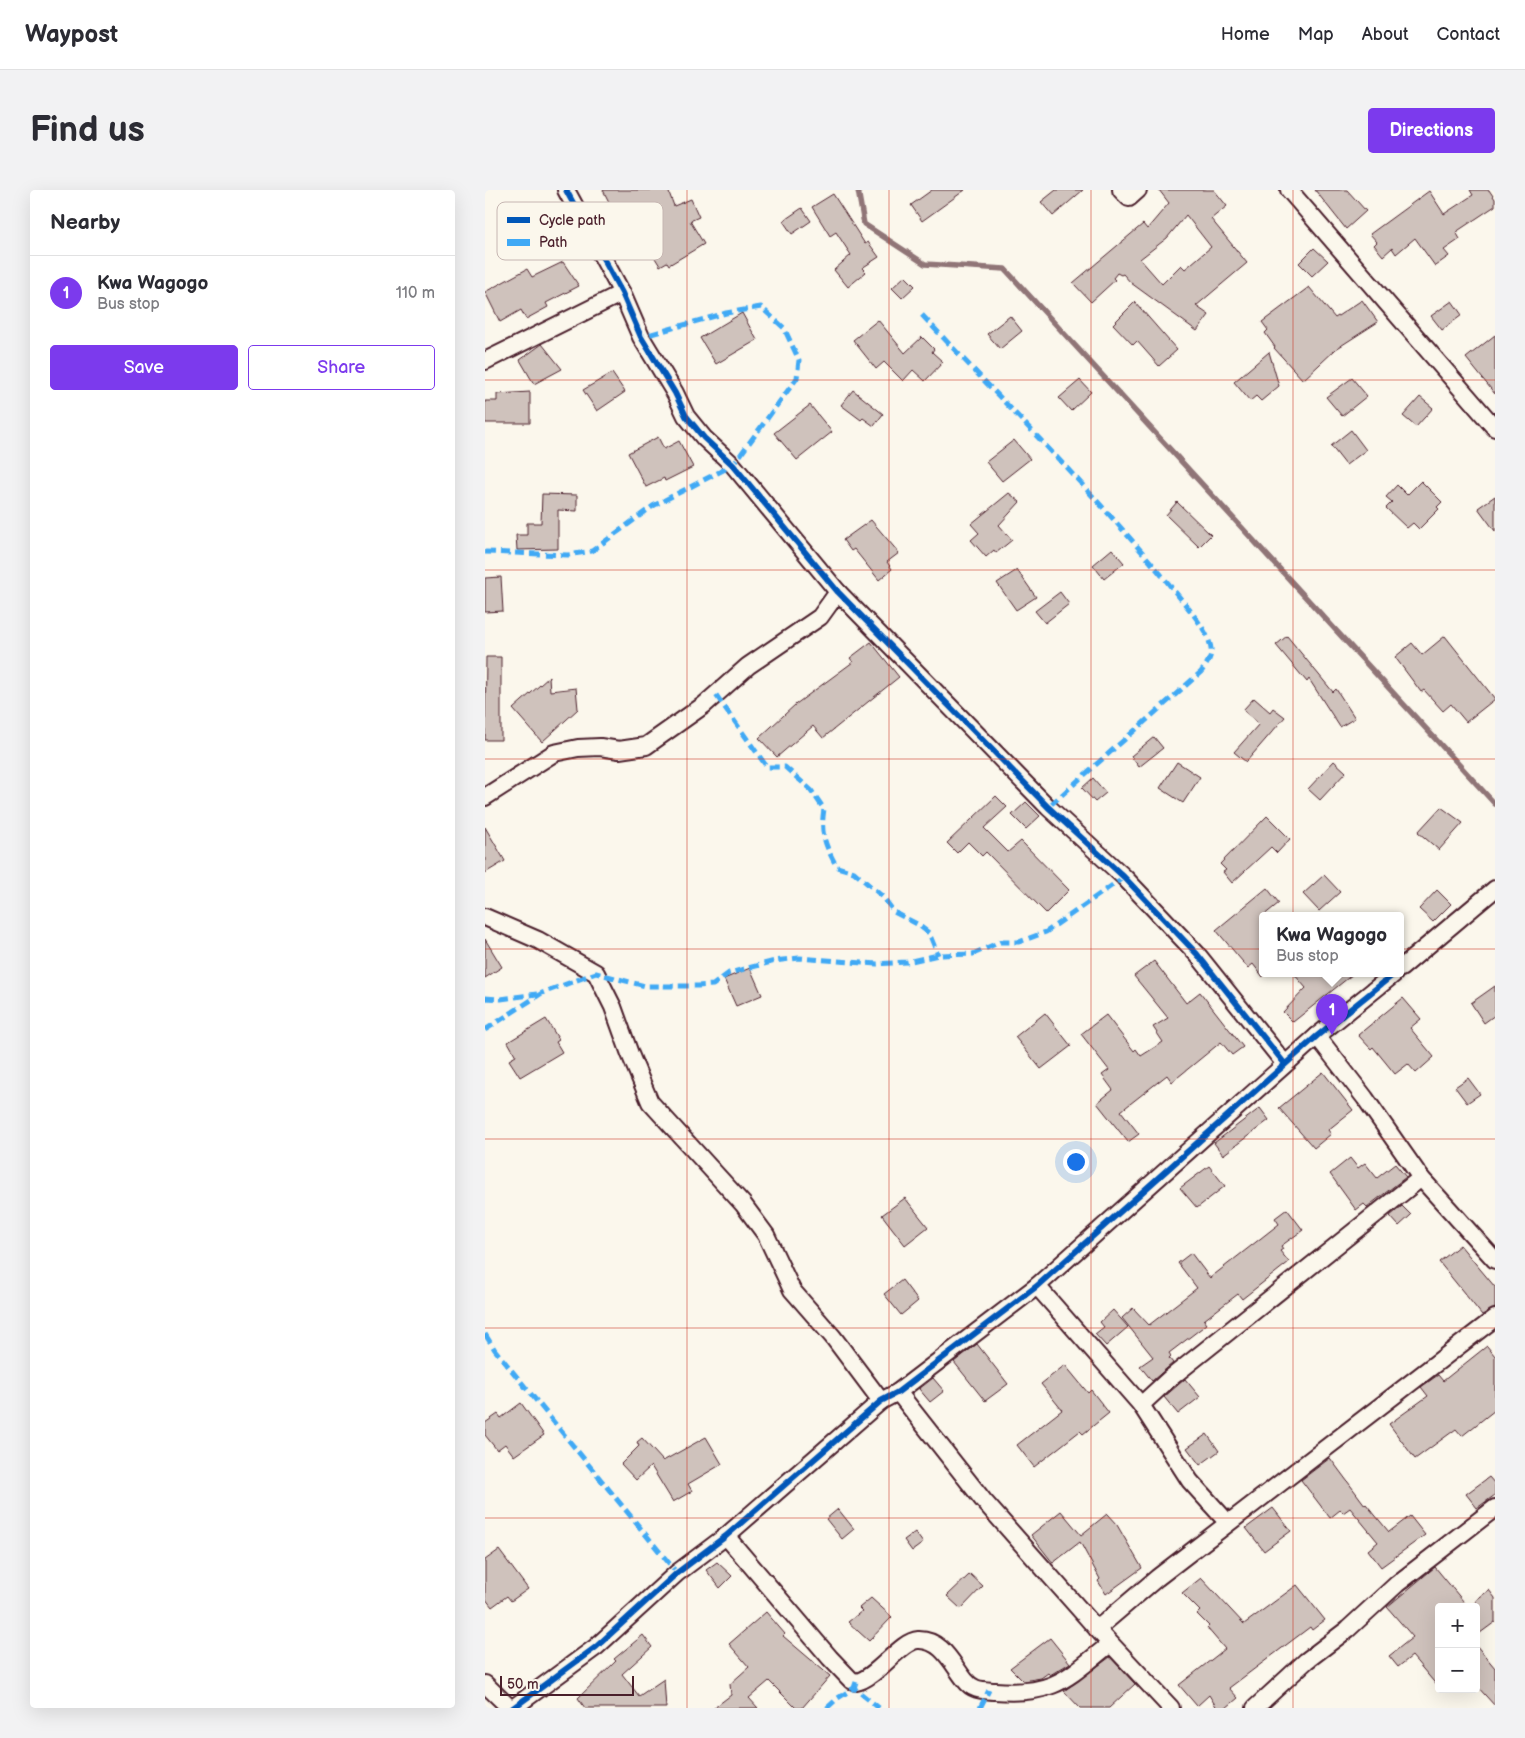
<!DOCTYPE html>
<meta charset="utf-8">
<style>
:root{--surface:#fff;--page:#f2f2f3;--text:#2b2b33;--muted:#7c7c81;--line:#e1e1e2;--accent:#7c3aed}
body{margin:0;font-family:"Balsamiq Sans",sans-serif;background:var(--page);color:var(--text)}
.controls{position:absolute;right:15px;bottom:15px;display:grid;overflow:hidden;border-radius:5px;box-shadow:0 5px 20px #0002}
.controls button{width:45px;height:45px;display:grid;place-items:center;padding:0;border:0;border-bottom:1px solid var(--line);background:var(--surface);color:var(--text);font:25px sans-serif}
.scale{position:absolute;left:15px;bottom:12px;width:134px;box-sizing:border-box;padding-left:5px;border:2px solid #4a1f2b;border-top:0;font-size:14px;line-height:18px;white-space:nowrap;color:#4a1f2b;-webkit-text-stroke:4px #fbf7ec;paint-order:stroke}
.you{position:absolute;left:590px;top:971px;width:18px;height:18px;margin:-12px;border:4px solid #fff;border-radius:50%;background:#1a73e8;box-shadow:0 0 0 8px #1a73e833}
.badge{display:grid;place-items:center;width:32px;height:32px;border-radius:50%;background:var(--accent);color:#fff;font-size:16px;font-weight:700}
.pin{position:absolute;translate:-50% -41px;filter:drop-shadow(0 1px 2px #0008)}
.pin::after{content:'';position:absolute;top:26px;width:18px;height:15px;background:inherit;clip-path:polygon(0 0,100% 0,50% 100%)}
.popup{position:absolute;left:774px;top:722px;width:145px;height:65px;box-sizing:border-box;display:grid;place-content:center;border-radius:5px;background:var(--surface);filter:drop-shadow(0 1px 4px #0005);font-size:16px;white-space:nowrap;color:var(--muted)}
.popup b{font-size:19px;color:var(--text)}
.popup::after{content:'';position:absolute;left:50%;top:100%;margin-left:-10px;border:10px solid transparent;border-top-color:var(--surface)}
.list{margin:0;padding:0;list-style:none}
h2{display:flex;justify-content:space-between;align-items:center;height:65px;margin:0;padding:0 20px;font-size:21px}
h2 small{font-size:16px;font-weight:400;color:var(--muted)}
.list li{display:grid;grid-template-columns:32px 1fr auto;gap:15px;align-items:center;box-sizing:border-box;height:75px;padding:0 20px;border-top:1px solid var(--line)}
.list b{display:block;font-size:19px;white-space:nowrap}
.list p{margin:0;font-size:16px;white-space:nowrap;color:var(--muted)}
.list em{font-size:16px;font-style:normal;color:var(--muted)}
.actions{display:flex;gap:10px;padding:15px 20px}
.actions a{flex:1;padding:11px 0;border:1px solid var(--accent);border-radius:5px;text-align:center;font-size:18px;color:var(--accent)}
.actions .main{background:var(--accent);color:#fff}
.map{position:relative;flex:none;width:1010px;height:1518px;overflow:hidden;border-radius:5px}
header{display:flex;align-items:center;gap:30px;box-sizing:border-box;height:70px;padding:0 25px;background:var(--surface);border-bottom:1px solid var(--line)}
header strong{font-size:24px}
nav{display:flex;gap:28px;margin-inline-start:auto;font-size:18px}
.intro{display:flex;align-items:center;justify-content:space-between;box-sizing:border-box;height:120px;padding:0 30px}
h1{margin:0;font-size:35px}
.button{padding:12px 22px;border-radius:5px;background:var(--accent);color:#fff;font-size:18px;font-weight:700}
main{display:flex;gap:30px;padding:0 30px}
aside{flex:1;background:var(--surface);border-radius:5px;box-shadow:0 5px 20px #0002}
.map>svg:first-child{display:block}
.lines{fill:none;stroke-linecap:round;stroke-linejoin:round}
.stream{stroke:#907477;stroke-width:5.5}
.building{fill:#cfc2bc;stroke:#4a1f2b;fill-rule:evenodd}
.minor-casing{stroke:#4a1f2b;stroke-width:20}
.minor{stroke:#fbf7ec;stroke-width:16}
.quiet{stroke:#3fa9f5;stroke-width:5;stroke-dasharray:10 5;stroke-linecap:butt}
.cycleway-casing{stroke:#fbf7ec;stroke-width:9}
.cycleway{stroke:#0057b8;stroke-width:6}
.grid{fill:none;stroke:#c8321e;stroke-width:1;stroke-opacity:0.55}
.key{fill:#fbf7ec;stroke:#c6b6b2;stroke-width:1}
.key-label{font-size:14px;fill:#4a1f2b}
</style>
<header>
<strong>Waypost</strong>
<nav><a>Home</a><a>Map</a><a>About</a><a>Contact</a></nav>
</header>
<div class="intro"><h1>Find us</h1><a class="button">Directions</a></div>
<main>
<aside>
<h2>Nearby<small></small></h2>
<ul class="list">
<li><span class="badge">1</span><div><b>Kwa Wagogo</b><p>Bus stop</p></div><em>110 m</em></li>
</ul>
<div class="actions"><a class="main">Save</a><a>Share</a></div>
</aside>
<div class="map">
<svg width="1010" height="1518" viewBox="0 0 1010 1518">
<rect width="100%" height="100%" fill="#fbf7ec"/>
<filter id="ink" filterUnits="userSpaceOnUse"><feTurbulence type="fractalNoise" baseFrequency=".02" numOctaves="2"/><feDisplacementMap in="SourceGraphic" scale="10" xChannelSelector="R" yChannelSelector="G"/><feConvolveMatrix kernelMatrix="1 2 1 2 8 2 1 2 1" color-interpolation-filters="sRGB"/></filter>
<g filter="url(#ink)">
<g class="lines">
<!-- stream -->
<path class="stream" d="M 373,0 L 379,34 L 440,74 L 520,79 L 1010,614"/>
</g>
<!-- building -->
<g class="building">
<path d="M 118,0 L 183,0 L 189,16 L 206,9 L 214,27 L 205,31 L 219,54 L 184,75 L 182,72 L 175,76 L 167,63 L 161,65 L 155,52 L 145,57 L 132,24 L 130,24 Z"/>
<path d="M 447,0 L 480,0 L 437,31 L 426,15 Z"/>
<path d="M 571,0 L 598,0 L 568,26 L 556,12 Z"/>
<path d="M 674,0 L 729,0 L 742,16 L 726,29 L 762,73 L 711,116 L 724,125 L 712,141 L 646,93 L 638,84 L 636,85 L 632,83 L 628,88 L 630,90 L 606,112 L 588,93 L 658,34 L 662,39 L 684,13 ZM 701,25 L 726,57 L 700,79 L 696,75 L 677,94 L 655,69 L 682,48 Z"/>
<path d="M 830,0 L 862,0 L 881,21 L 861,39 Z"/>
<path d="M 985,0 L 1004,0 L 1010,9 L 1010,16 L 971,42 L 975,49 L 959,60 L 964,66 L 950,76 L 930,48 L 911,64 L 907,58 L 898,66 L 889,55 L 892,52 L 885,44 L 944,1 L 959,24 L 988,5 Z"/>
<path d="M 348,4 L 380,54 L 383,52 L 394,67 L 377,78 L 381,82 L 363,97 L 349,80 L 366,65 L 351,42 L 345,46 L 327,17 Z"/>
<path d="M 317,18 L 326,31 L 307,44 L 298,31 Z"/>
<path d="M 829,58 L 843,71 L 827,86 L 814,73 Z"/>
<path d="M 78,72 L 94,96 L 61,113 L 63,117 L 41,129 L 36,120 L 15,132 L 0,102 L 42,79 L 47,87 Z"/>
<path d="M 420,86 L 430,96 L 417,108 L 407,98 Z"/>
<path d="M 824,97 L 850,128 L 877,110 L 893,132 L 851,159 L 818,190 L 789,158 L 790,157 L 780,143 L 783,140 L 777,132 Z"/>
<path d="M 967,111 L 977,125 L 957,140 L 946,126 Z"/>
<path d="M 650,112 L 692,160 L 674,176 L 652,151 L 648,155 L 628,134 Z"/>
<path d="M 257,123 L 272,150 L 231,174 L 215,148 Z"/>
<path d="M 525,126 L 537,141 L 515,159 L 502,144 Z"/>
<path d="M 393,130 L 420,163 L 437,147 L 449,159 L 447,162 L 458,172 L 440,191 L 428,180 L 418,191 L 399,172 L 391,179 L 368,150 Z"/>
<path d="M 1010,145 L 1010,204 L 981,168 Z"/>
<path d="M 57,154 L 77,179 L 49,194 L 35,170 Z"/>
<path d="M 784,162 L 794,196 L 776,211 L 771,206 L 765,211 L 749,192 Z"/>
<path d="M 127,183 L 140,202 L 112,221 L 98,200 Z"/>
<path d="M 867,188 L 882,206 L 857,226 L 841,207 Z"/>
<path d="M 595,190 L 606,202 L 586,221 L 574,208 Z"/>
<path d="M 368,200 L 398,224 L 389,236 L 378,228 L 376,230 L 356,215 Z"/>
<path d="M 45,202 L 45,233 L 0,233 L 0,211 L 12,211 L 12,204 Z"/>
<path d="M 935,207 L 948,218 L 931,237 L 918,226 Z"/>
<path d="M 325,215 L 347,242 L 312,270 L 289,243 Z"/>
<path d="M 866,240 L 881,260 L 861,275 L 846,256 Z"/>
<path d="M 173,247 L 179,259 L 194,251 L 208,277 L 180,291 L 179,288 L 161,297 L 143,263 Z"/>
<path d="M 529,250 L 545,269 L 517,291 L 501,272 Z"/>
<path d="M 936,291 L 957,312 L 952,317 L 954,319 L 934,339 L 928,333 L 922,338 L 901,318 L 907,312 L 901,307 L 912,295 L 922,305 Z"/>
<path d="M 524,303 L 535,312 L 514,335 L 527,350 L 511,363 L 509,360 L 501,367 L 486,350 L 494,343 L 486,334 Z"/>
<path d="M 57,304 L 92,305 L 92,321 L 73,320 L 73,359 L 32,360 L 31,345 L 42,345 L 42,333 L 56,333 Z"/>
<path d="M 1010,306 L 1010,341 L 993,318 Z"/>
<path d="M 692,312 L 726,345 L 714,357 L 681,325 Z"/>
<path d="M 386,330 L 414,363 L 402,372 L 407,379 L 394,390 L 369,359 L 366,361 L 358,350 Z"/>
<path d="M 627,359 L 639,373 L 619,389 L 608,375 Z"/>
<path d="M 532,380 L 551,407 L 531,420 L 512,393 Z"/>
<path d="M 16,387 L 18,421 L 0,422 L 0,388 Z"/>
<path d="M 575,402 L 584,414 L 560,433 L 550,421 Z"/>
<path d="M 802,446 L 848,502 L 851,499 L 870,528 L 855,537 L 824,489 L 822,492 L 791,455 Z"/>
<path d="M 960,446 L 1010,509 L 981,532 L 966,514 L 958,521 L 939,500 L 936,502 L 910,467 L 927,453 L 937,465 Z"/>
<path d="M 386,452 L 414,487 L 338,548 L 328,536 L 292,567 L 274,548 L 311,514 L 368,472 L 365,468 Z"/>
<path d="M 1,467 L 16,467 L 16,550 L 0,550 Z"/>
<path d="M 64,487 L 65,501 L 91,498 L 93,519 L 57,552 L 28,519 Z"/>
<path d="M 769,508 L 785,522 L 788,518 L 800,527 L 761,572 L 749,562 L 774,534 L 758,520 Z"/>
<path d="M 669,547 L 678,558 L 654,577 L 646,566 Z"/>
<path d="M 849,571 L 861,582 L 835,610 L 823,599 Z"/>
<path d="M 692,572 L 715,587 L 698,613 L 675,598 Z"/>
<path d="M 608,588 L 621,603 L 610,612 L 597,598 Z"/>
<path d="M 511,606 L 522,617 L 499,638 L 523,662 L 536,651 L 584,700 L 561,723 L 501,662 L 497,666 L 483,652 L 472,663 L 462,653 Z"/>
<path d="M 541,612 L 555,626 L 541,639 L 527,625 Z"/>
<path d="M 956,617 L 978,633 L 954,660 L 933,642 Z"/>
<path d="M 782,626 L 805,649 L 792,663 L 786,657 L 747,693 L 738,682 L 741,680 L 735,674 Z"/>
<path d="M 0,637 L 20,671 L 0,683 Z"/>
<path d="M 839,685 L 855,702 L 834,721 L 818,704 Z"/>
<path d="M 782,698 L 794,713 L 778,726 L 778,787 L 768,774 L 763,778 L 731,740 Z"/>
<path d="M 952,700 L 966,714 L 948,732 L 934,719 Z"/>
<path d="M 0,749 L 17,777 L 0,788 Z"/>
<path d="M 669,771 L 701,813 L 715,802 L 758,857 L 747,865 L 736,852 L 687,892 L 682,885 L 636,921 L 654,944 L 643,952 L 612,913 L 628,900 L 617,885 L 624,880 L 596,844 L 621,825 L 649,861 L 651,859 L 656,866 L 678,852 L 668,837 L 683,828 L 649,786 Z"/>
<path d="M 265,778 L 277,805 L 251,816 L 239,789 Z"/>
<path d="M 809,784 L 868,784 L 808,832 L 798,822 L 821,798 Z"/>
<path d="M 1010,796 L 1010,825 L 999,833 L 986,813 Z"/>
<path d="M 918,808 L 936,829 L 925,838 L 949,867 L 931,883 L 923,874 L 910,884 L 888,857 L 886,859 L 873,845 Z"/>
<path d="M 560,823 L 586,856 L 556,879 L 530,847 Z"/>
<path d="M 61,829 L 74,850 L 71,852 L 77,862 L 35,887 L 24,870 L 31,866 L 23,852 Z"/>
<path d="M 838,882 L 868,920 L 843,940 L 846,944 L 829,958 L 794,918 Z"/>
<path d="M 983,888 L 995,904 L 982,913 L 970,897 Z"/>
<path d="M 775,918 L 784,930 L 738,965 L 729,953 Z"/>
<path d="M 865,968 L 873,978 L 880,973 L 892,988 L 910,974 L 921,987 L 882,1017 L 879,1014 L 871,1020 L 845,984 Z"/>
<path d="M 724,976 L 740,996 L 712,1018 L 695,998 Z"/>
<path d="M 420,1008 L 443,1037 L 420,1055 L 397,1025 Z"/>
<path d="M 917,1016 L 926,1025 L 914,1036 L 905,1026 Z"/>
<path d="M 802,1019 L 818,1040 L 796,1056 L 798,1059 L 795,1061 L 804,1072 L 757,1109 L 753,1104 L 719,1130 L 722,1134 L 684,1163 L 686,1166 L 684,1168 L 688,1173 L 667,1191 L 655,1176 L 668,1167 L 637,1128 L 648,1118 L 664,1135 L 712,1098 L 693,1073 L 706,1063 L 725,1088 L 794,1034 L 790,1028 Z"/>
<path d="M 975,1055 L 1010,1097 L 1010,1118 L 997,1125 L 954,1072 Z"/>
<path d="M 417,1090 L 433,1111 L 416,1125 L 399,1104 Z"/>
<path d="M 628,1120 L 643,1137 L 621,1156 L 610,1144 L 619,1137 L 615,1132 Z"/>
<path d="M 492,1154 L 523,1194 L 500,1211 L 469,1172 Z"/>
<path d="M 1002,1156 L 1010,1166 L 1010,1220 L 977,1246 L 971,1239 L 930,1269 L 904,1234 L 943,1206 L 936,1197 L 953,1185 L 958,1191 Z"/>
<path d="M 580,1175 L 603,1203 L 606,1200 L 624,1223 L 598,1244 L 595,1241 L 549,1277 L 532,1255 L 577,1220 L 556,1194 Z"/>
<path d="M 448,1188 L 459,1201 L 445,1212 L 434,1199 Z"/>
<path d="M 700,1189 L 715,1207 L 693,1224 L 679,1207 Z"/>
<path d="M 36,1213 L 59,1245 L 29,1266 L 20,1254 L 12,1260 L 0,1245 L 0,1233 L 13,1224 L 16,1228 Z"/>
<path d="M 722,1244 L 734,1261 L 715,1275 L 702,1258 Z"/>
<path d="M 221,1247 L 237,1274 L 203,1294 L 207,1301 L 188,1312 L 166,1276 L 151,1290 L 136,1274 L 154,1256 L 152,1252 L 157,1248 L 178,1271 Z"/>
<path d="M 845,1268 L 880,1315 L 881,1314 L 904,1342 L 925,1326 L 940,1345 L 896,1377 L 883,1360 L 893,1352 L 865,1318 L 858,1323 L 855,1320 L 845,1328 L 816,1290 Z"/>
<path d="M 1004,1287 L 1010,1294 L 1010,1305 L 992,1318 L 981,1304 Z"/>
<path d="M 788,1318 L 806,1341 L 779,1361 L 761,1338 Z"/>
<path d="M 353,1319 L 369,1339 L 357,1349 L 341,1329 Z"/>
<path d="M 576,1321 L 596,1345 L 622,1324 L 632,1335 L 657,1378 L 621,1404 L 613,1391 L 615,1389 L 595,1352 L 568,1373 L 546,1345 Z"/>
<path d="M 430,1342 L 438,1353 L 427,1361 L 419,1350 Z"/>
<path d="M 14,1360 L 43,1399 L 26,1411 L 22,1406 L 7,1417 L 0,1408 L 0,1370 Z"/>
<path d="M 232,1372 L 247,1386 L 235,1398 L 221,1380 Z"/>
<path d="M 950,1377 L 983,1417 L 954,1417 L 954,1498 L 927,1466 L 913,1477 L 904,1466 L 928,1447 L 902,1417 Z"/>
<path d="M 485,1384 L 498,1396 L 476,1419 L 462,1406 Z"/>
<path d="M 716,1388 L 759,1434 L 812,1395 L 840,1430 L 827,1440 L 825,1437 L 744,1498 L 753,1508 L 741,1518 L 732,1518 L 724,1505 L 712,1516 L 694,1495 L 740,1459 L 722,1438 L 724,1436 L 712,1424 L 715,1421 L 697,1403 Z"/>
<path d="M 1004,1400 L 1010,1408 L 1010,1432 L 991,1446 L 991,1410 Z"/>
<path d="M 386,1408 L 407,1427 L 384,1451 L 363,1432 L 377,1421 L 374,1418 Z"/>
<path d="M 281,1422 L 300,1444 L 298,1446 L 345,1486 L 317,1518 L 311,1518 L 284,1491 L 264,1508 L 273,1518 L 229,1518 L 246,1505 L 245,1494 L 264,1477 L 244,1454 Z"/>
<path d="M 158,1445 L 167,1457 L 137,1484 L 154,1506 L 179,1489 L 181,1518 L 100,1518 L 93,1508 L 131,1471 L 129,1469 Z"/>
<path d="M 565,1448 L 585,1473 L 565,1485 L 563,1483 L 556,1488 L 538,1491 L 525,1478 Z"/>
<path d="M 991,1455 L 1010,1478 L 1010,1516 L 991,1495 Z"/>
<path d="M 625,1467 L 650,1494 L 624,1518 L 595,1518 L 579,1501 Z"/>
</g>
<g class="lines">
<defs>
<g id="minor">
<path d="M 81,0 L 137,103 L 156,147 L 190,203 L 201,226 L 219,248 L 248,275 L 353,402 L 563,617 L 639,687 L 712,764 L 800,874"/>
<path d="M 636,0 L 644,8 L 653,0"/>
<path d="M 804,0 L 1010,238"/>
<path d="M 0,171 L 137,103"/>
<path d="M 0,607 L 69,563 L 93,558 L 115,557 L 134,560 L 161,556 L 219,515 L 263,476 L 335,427 L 353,402"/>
<path d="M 0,727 L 53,750 L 111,783 L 128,817 L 145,864 L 165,912 L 258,1014 L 281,1045 L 307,1100 L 348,1147 L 396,1211"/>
<path d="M 916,778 L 1010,699"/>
<path d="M 832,846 L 880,908 L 936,988 L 1010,1070"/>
<path d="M 552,1096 L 656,1215 L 683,1190 L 936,988"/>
<path d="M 413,1202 L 498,1310 L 612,1439 L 686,1518"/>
<path d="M 656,1215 L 705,1291 L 743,1333"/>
<path d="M 241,1346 L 345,1468 L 366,1490 L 371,1492 C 391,1489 415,1451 433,1450 C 457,1449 467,1474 480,1490 C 488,1501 498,1500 510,1501 C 569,1506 582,1488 625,1454"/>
<path d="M 612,1439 L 672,1388 L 1010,1128"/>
<path d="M 0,1494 L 25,1518"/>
<path d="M 28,1518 L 111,1457 L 192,1383 L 241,1346 L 396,1211 L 413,1202 L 552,1096 L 832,846 L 909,784"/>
<path d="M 770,1518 L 821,1471 L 863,1439 L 912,1394 L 1010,1318"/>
</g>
</defs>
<!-- minor casing -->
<use href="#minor" class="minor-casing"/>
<!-- minor -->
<use href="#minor" class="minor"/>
<!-- quiet -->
<g class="quiet">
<path d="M 437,125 C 519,213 606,299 683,393 C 695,409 724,439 726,459 C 727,468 721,475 716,482 L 563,617"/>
<path d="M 0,362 L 83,365 L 107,361 L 168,316 L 248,275 L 312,188 L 314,170 L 299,138 L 276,117 L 241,123 L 156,147"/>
<path d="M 231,505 L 282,577 L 300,577 L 326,600 L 339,619 C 335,644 340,655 352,677 L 369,682 L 398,707 L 409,722 L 432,734 L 444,743 L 453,765"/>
<path d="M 0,808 L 16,809 L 52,804"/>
<path d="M 0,840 L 57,803 L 111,783 L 160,796 L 213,796 L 228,795 L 244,783 L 290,771 L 314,768 L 392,774 L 422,772 L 453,765 L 488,764 L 515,752 L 534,752 L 561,742 L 639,687"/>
<path d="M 0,1144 L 10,1160 L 192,1383"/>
<path d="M 371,1492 L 369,1498 L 394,1518"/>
<path d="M 342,1518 L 353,1508 L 369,1498"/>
<path d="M 495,1518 L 504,1500"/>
</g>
<defs>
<g id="cycleway">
<path d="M 81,0 L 137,103 L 156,147 L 190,203 L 201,226 L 219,248 L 248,275 L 353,402 L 563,617 L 639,687 L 712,764 L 800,874"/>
<path d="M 28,1518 L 111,1457 L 192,1383 L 241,1346 L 396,1211 L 413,1202 L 552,1096 L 832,846 L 909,784"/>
</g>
</defs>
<!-- cycleway casing -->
<use href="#cycleway" class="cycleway-casing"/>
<!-- cycleway -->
<use href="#cycleway" class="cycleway"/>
</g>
</g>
<!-- grid -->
<path class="grid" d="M 202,0 L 202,1518M 404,0 L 404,1518M 606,0 L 606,1518M 808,0 L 808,1518M 0,190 L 1010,190M 0,380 L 1010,380M 0,569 L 1010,569M 0,759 L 1010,759M 0,949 L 1010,949M 0,1138 L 1010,1138M 0,1328 L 1010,1328"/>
<!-- legend -->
<rect x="12" y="12" width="166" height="58" rx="8" class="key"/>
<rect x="22" y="27" width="23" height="6" fill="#0057b8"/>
<rect x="22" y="49" width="23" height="7" fill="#3fa9f5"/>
<g class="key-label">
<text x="54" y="35">Cycle path</text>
<text x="54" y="57">Path</text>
</g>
</svg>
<div class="controls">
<button>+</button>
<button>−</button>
</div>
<div class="scale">50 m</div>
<div class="you"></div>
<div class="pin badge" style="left:847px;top:845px">1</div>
<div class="popup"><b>Kwa Wagogo</b>Bus stop</div>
</div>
</main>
